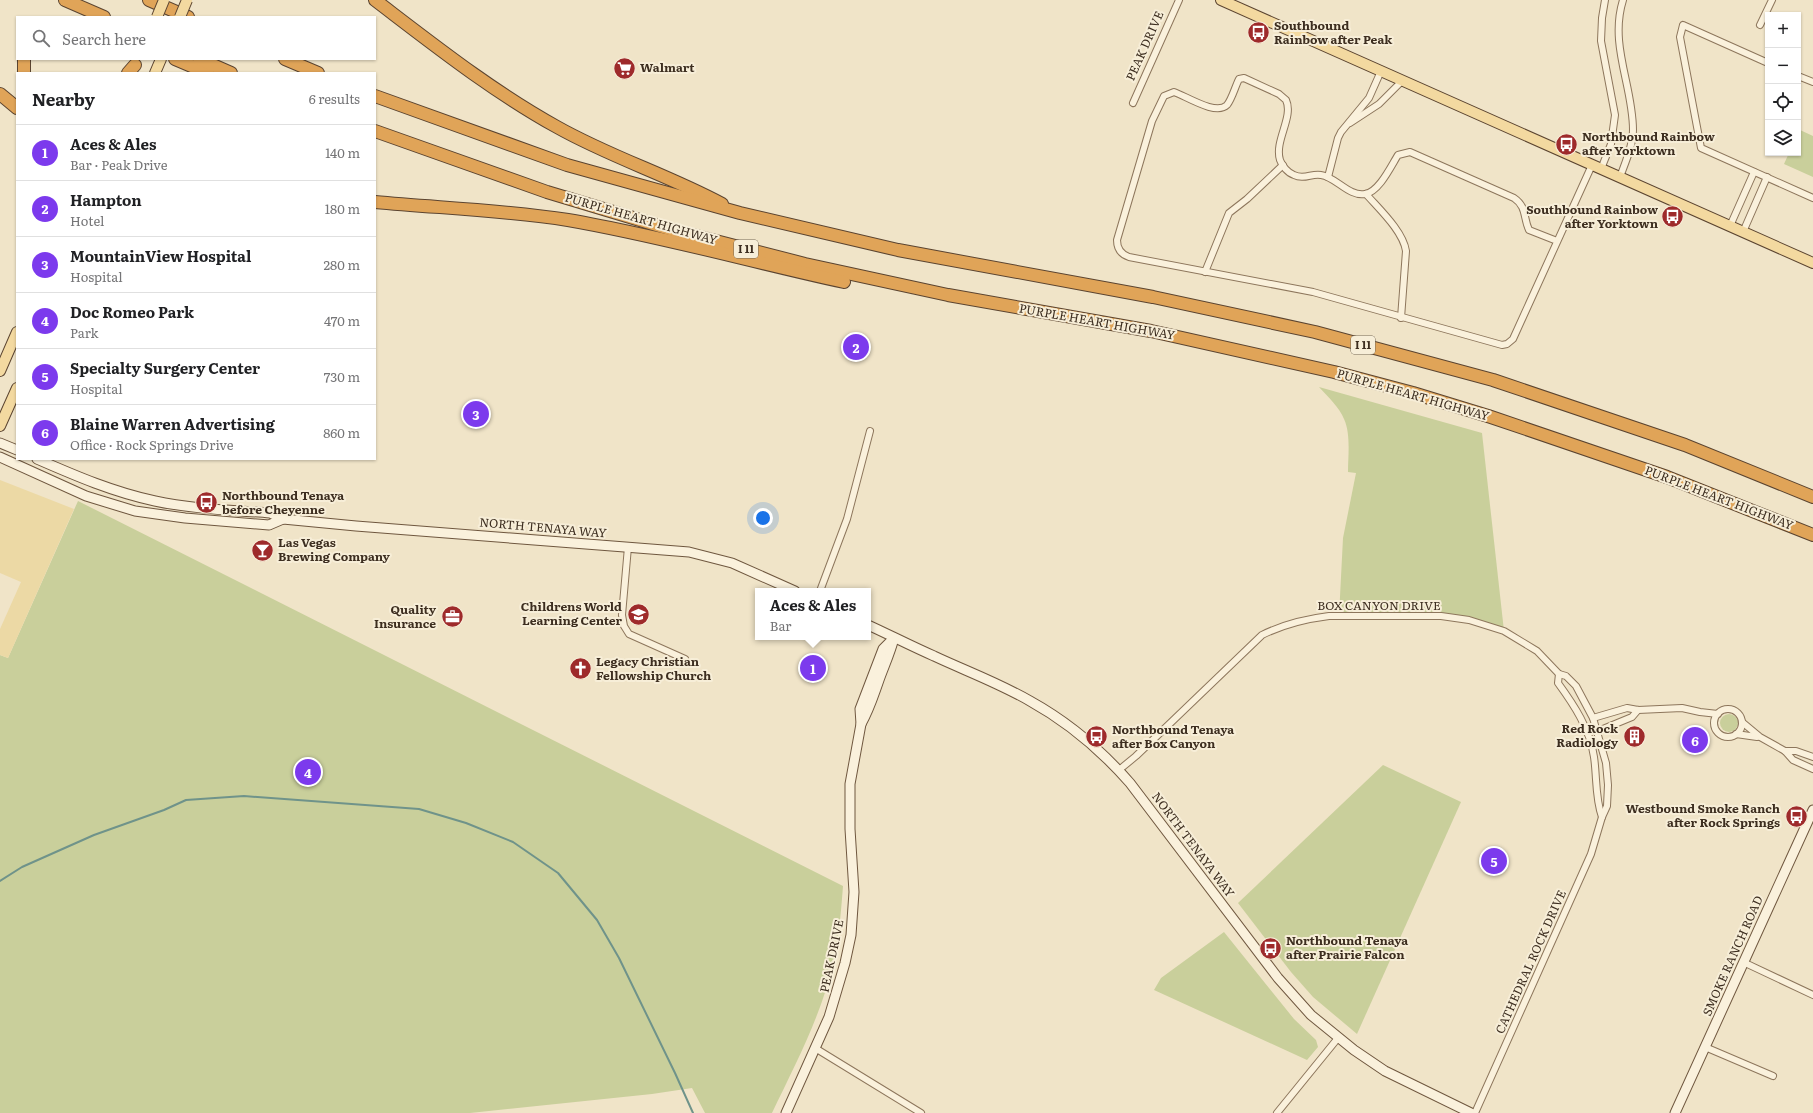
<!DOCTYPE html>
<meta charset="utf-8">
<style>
:root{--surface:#fff;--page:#f6f6f6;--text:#202124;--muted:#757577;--line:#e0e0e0;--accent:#7c3aed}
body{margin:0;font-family:Literata,serif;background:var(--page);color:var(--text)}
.controls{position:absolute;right:12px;top:12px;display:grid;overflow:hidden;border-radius:0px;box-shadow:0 1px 3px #0004}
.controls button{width:36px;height:36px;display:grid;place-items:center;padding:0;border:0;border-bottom:1px solid var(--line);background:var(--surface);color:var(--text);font:20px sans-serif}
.you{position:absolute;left:763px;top:518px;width:14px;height:14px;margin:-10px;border:3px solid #fff;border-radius:50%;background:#1a73e8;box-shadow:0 0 0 6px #1a73e833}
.badge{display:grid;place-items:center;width:26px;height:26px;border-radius:50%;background:var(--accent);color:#fff;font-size:13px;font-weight:700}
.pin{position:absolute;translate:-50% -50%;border:2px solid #fff;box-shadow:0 1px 4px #0006}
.popup{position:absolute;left:755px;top:588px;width:116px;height:52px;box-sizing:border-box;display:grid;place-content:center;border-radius:0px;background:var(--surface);filter:drop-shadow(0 1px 3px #0005);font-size:13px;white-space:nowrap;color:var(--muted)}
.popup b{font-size:15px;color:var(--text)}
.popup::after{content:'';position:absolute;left:50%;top:100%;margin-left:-8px;border:8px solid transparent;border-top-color:var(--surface)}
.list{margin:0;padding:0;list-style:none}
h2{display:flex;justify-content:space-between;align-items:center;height:52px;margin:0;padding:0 16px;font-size:17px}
h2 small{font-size:13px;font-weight:400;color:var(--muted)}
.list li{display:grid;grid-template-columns:26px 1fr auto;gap:12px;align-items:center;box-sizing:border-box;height:56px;padding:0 16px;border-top:1px solid var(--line)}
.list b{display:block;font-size:15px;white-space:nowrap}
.list p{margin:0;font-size:13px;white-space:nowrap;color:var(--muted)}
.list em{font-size:13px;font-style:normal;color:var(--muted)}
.icon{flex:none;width:22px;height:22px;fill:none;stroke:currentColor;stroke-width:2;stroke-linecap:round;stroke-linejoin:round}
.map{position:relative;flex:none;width:1813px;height:1113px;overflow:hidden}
.search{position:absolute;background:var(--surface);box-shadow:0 1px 3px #0004;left:16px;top:16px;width:360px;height:44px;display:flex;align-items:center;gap:10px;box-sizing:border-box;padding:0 14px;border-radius:0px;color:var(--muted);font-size:15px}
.panel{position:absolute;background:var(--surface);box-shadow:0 1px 3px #0004;left:16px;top:72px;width:360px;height:388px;border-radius:0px}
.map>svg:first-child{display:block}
.green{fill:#c9cf9b}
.sand{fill:#ecd9a5}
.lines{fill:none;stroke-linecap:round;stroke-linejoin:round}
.stream{stroke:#6f938a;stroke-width:2}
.street-casing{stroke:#8d765c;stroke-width:8}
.secondary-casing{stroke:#6f573f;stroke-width:11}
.primary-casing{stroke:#5b4430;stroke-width:12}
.highway-casing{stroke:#5b4430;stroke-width:14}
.street{stroke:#faf1dc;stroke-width:6}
.secondary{stroke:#faf1dc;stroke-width:9}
.primary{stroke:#f3d9a0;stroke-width:10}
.highway{stroke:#e0a458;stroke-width:12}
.primary-bridge-casing{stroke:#5b4430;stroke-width:12;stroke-linecap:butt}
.primary-bridge{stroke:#f3d9a0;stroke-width:10}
.labels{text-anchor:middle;stroke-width:4;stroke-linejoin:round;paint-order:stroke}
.shield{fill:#f7eed8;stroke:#756857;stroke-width:1}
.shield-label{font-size:11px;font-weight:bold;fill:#3d2e20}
.poi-label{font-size:12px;font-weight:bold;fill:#3d2e20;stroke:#f7eed8;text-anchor:start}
.street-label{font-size:12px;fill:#3d2e20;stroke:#f7eed8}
</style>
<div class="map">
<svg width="1813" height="1113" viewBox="0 0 1813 1113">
<rect width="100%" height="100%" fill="#f0e4c8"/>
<!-- green -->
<g class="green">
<path d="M 1800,130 L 1813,136 L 1813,177 L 1784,164 L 1789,153 L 1798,153 L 1798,134 Z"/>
<path d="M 1319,387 L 1482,433 L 1504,631 L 1441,616 L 1339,616 L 1343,538 L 1356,473 L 1348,472 C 1348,456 1351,434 1344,419 C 1339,407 1328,397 1319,387 Z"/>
<path d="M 78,501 L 843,886 C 841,912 839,938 833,964 C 821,1016 795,1065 772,1113 L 705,1113 L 692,1088 L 652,1094 L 470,1113 L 0,1113 L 0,655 L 8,658 Z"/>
<circle cx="1729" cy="723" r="9"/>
<path d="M 1383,765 L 1461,802 L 1357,1034 L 1313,997 L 1291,972 L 1238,903 Z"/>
<path d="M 1224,932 L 1294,1019 L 1316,1040 L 1318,1047 L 1307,1060 L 1154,990 L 1161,978 Z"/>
</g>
<!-- sand -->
<path class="sand" d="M 0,480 L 74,509 L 8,658 L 0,655 L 0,629 L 21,582 L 0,573 Z"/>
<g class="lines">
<!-- stream -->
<path class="stream" d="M 0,881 L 22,867 L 94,835 L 164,810 L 186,800 L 244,796 L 419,809 L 466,823 L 513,842 L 558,873 L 597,920 L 619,958 L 675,1073 L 693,1113"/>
<defs>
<g id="street">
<path d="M 1760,25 L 1772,0"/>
<path d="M 1768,63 L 1683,25 L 1680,37 L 1701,148 L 1813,198"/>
<path d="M 1798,76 L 1813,82"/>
<path d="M 1133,103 L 1179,0"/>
<path d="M 1350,123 L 1379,104 L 1402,81"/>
<path d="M 1601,169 L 1611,144 L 1615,115 L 1601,41 L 1602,18 L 1605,0"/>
<path d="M 1328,177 L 1338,138 L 1341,132 L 1369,98 L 1381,71"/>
<path d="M 1620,177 C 1625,163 1633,146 1633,130 C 1633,86 1609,45 1623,0"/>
<path d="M 1366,194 C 1379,209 1403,231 1406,251 L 1401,318"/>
<path d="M 1730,226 L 1754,172"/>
<path d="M 1743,232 L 1767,177"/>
<path d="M 1557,241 L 1529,230 C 1523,217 1527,207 1514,198 L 1410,152 L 1398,155 C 1391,166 1379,192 1365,194 C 1349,197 1336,177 1321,175 C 1312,173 1304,180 1294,175 C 1288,173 1282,166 1280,160 C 1274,141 1294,117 1286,100 L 1279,94 L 1244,78 L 1239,79 C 1235,87 1232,99 1227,105 C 1216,116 1186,96 1174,92 L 1164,96 L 1152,121 L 1117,240 C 1117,248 1120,254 1129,257 L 1313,292 L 1502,345 L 1507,344 L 1513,339 L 1592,165"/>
<path d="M 1205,272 L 1229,213 L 1247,199 L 1283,165"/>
<path d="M 628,547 L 622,615 L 624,626 L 629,634 L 685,659"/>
<path d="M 820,591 L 847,519 L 870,431"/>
<path d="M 1559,674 L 1558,683 C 1574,705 1590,729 1594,757 C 1597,777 1595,798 1602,817"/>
<circle cx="1728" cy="723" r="14"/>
<path d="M 1593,718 L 1627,708 L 1638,710 L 1682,708 L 1700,712 L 1718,714"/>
<path d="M 1742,722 L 1760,737 L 1785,751 L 1793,760 L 1813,769"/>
<path d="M 1598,731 L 1632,717 L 1638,710"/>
<path d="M 1736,734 L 1757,737"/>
<path d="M 1785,751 L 1796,751 L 1813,757"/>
<path d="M 1119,770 L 1136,756 L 1262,635 C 1284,624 1305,619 1329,616 L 1441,616 L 1469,620 L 1504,631 L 1537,651 L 1559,674 L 1566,676 L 1576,686 L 1593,718 L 1606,763 L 1608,785 L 1607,806 L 1602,817 L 1591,854 L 1475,1113"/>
<path d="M 1743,962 L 1813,995"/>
<path d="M 1705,1047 L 1773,1076"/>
<path d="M 815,1048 L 921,1113"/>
<path d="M 1277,1113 L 1338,1038"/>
</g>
<g id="secondary">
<path d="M 0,443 L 17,450"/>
<path d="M 0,457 L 86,496 L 135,511 L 185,518 L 269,525 L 283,519"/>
<path d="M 37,459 C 76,476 113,492 155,501 C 192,509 232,510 270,513 L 283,519 L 356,526 L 689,552 L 732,563 L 795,591"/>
<path d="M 868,625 C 890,635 911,646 934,656 C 966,671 999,683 1030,701 C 1068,722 1102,751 1130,783 L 1278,978 L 1311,1015 L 1354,1050 L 1385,1071 L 1471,1113"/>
<path d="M 861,724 C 869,710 873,697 878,683 C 883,668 890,654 894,638"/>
<path d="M 786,1113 L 829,1017 L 845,963 L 851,935 L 854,892 L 850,829 L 850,784 L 861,724 L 860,709 L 883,649 L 894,638"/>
<path d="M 1675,1113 L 1813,810"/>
</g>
<g id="primary">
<path d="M 1221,0 L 1813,263"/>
<path d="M 155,73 L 161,59"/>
<path d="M 0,371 L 17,332"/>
<path d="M 0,426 L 17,388"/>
</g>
<g id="highway">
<path d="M 65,0 L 104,17"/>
<path d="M 149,0 L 188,17"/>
<path d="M 375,0 C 434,45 492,91 557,127 C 610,157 668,175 722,204"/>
<path d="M 175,59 L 208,73"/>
<path d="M 199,59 L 231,73"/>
<path d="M 285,59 L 318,73"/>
<path d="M 24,73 L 24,59"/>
<path d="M 128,73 L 135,65"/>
<path d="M 0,94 L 17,108"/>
<path d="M 375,96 L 567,165 L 740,213 L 898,250 L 1153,297 L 1315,332 L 1493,380 L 1685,445 L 1813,497"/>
<path d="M 375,131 L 547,192 L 673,230 L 805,264 L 948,295 L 1151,331 L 1334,372 L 1413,393 L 1488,416 L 1667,477 L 1813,535"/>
<path d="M 375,202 C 439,208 505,210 568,220 C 661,236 752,262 844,282"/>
</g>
</defs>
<!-- street casing -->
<use href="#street" class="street-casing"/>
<!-- secondary casing -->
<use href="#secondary" class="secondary-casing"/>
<!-- primary casing -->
<use href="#primary" class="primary-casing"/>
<!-- highway casing -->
<use href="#highway" class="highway-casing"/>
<!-- street -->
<use href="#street" class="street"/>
<!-- secondary -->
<use href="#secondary" class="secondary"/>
<!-- primary -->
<use href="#primary" class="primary"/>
<!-- highway -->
<use href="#highway" class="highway"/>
<defs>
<g id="primary-bridge">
<path d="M 157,17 L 164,0"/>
<path d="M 180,17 L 187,0"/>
</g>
</defs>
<!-- primary-bridge casing -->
<use href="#primary-bridge" class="primary-bridge-casing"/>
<!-- primary-bridge -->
<use href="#primary-bridge" class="primary-bridge"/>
</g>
<!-- icons -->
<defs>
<symbol id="bus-disc" viewBox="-11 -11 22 22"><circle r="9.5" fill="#9e2a2b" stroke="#f7eed8"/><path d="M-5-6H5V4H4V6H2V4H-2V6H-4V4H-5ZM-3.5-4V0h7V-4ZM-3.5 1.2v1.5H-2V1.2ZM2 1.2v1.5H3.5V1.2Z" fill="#fff"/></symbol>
<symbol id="supermarket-disc" viewBox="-11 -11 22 22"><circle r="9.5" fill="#9e2a2b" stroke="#f7eed8"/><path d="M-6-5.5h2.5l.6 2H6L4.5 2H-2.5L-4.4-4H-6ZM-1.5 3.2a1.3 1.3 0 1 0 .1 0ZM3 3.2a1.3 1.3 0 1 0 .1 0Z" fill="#fff"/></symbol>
<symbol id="bar-disc" viewBox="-11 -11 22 22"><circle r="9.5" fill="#9e2a2b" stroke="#f7eed8"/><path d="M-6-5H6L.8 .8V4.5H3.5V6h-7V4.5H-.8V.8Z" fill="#fff"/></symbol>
<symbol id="school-disc" viewBox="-11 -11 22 22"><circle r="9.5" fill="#9e2a2b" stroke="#f7eed8"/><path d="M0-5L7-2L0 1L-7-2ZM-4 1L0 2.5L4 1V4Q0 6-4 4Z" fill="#fff"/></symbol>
<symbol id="office-disc" viewBox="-11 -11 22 22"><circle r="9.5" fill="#9e2a2b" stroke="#f7eed8"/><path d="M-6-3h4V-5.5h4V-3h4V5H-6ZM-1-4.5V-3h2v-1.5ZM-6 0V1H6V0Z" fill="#fff"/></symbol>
<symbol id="church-disc" viewBox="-11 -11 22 22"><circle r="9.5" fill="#9e2a2b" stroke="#f7eed8"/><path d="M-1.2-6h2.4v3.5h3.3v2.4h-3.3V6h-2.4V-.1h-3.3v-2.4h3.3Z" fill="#fff"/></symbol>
<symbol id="building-disc" viewBox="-11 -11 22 22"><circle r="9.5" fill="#9e2a2b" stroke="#f7eed8"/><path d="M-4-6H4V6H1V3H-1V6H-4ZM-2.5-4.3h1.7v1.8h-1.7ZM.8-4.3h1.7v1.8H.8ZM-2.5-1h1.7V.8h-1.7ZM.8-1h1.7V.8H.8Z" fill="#fff"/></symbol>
</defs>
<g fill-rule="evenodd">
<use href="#bus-disc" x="1246" y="20" width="25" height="25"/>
<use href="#supermarket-disc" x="612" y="56" width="25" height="25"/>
<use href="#bus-disc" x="1554" y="132" width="25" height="25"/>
<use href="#bus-disc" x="1660" y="204" width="25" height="25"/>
<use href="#bus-disc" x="194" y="490" width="25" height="25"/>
<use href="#bar-disc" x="250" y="538" width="25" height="25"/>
<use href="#school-disc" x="626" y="602" width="25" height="25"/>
<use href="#office-disc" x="440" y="604" width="25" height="25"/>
<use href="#church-disc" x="568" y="656" width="25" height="25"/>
<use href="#building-disc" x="1622" y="724" width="25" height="25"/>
<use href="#bus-disc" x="1084" y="724" width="25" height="25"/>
<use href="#bus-disc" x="1784" y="804" width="25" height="25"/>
<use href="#bus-disc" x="1258" y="936" width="25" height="25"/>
</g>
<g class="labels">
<!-- shield labels -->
<g class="shield">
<rect x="734" y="240" width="24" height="18" rx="3"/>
<rect x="1351" y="336" width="24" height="18" rx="3"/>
</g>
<g class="shield-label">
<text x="746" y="253">I 11</text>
<text x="1363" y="349">I 11</text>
</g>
<!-- poi labels -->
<g class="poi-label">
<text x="1274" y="30">Southbound<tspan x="1274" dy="14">Rainbow after Peak</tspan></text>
<text x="640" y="72">Walmart</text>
<text x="1582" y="141">Northbound Rainbow<tspan x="1582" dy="14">after Yorktown</tspan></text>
<text x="1658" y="214" text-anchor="end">Southbound Rainbow<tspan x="1658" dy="14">after Yorktown</tspan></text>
<text x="222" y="500">Northbound Tenaya<tspan x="222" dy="14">before Cheyenne</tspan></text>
<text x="278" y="547">Las Vegas<tspan x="278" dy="14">Brewing Company</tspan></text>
<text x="622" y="611" text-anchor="end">Childrens World<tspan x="622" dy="14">Learning Center</tspan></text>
<text x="436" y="614" text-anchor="end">Quality<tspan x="436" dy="14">Insurance</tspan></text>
<text x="596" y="666">Legacy Christian<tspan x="596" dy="14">Fellowship Church</tspan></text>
<text x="1618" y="733" text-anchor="end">Red Rock<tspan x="1618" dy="14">Radiology</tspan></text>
<text x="1112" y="734">Northbound Tenaya<tspan x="1112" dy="14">after Box Canyon</tspan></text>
<text x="1780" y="813" text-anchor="end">Westbound Smoke Ranch<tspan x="1780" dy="14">after Rock Springs</tspan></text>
<text x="1286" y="945">Northbound Tenaya<tspan x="1286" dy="14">after Prairie Falcon</tspan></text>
</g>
<!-- street labels -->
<g class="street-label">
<text transform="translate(1145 46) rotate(-66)" y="4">PEAK DRIVE</text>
<text transform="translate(641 219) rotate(16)" y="4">PURPLE HEART HIGHWAY</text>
<text transform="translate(1097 322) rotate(10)" y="4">PURPLE HEART HIGHWAY</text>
<text transform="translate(1413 395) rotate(16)" y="4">PURPLE HEART HIGHWAY</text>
<text transform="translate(1719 498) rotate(21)" y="4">PURPLE HEART HIGHWAY</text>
<text transform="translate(543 528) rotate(5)" y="4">NORTH TENAYA WAY</text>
<text x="1379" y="610">BOX CANYON DRIVE</text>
<text transform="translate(1193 845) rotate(53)" y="4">NORTH TENAYA WAY</text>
<text transform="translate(832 956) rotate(-78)" y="4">PEAK DRIVE</text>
<text transform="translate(1733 956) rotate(-66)" y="4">SMOKE RANCH ROAD</text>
<text transform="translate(1531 962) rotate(-66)" y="4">CATHEDRAL ROCK DRIVE</text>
</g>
</g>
</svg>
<div class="controls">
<button>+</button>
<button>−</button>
<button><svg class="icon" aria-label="locate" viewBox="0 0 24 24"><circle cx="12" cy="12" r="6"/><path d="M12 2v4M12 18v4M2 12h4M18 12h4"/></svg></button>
<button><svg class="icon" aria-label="layers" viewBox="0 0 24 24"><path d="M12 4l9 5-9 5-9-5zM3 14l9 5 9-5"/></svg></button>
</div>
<div class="you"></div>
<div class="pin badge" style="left:813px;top:668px">1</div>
<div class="popup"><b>Aces &amp; Ales</b>Bar</div>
<div class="pin badge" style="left:856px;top:347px">2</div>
<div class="pin badge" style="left:476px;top:414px">3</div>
<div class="pin badge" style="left:308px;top:772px">4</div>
<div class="pin badge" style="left:1494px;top:861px">5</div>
<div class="pin badge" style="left:1695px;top:740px">6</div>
<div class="search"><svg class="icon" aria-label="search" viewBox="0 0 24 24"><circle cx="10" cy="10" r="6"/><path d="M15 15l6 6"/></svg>Search here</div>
<section class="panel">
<h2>Nearby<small>6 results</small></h2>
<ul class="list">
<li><span class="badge">1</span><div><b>Aces &amp; Ales</b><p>Bar · Peak Drive</p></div><em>140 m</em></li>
<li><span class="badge">2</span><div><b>Hampton</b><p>Hotel</p></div><em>180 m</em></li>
<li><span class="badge">3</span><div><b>MountainView Hospital</b><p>Hospital</p></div><em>280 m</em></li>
<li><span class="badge">4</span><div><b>Doc Romeo Park</b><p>Park</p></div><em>470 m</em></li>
<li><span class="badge">5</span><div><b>Specialty Surgery Center</b><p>Hospital</p></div><em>730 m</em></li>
<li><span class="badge">6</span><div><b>Blaine Warren Advertising</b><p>Office · Rock Springs Drive</p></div><em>860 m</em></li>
</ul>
</section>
</div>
